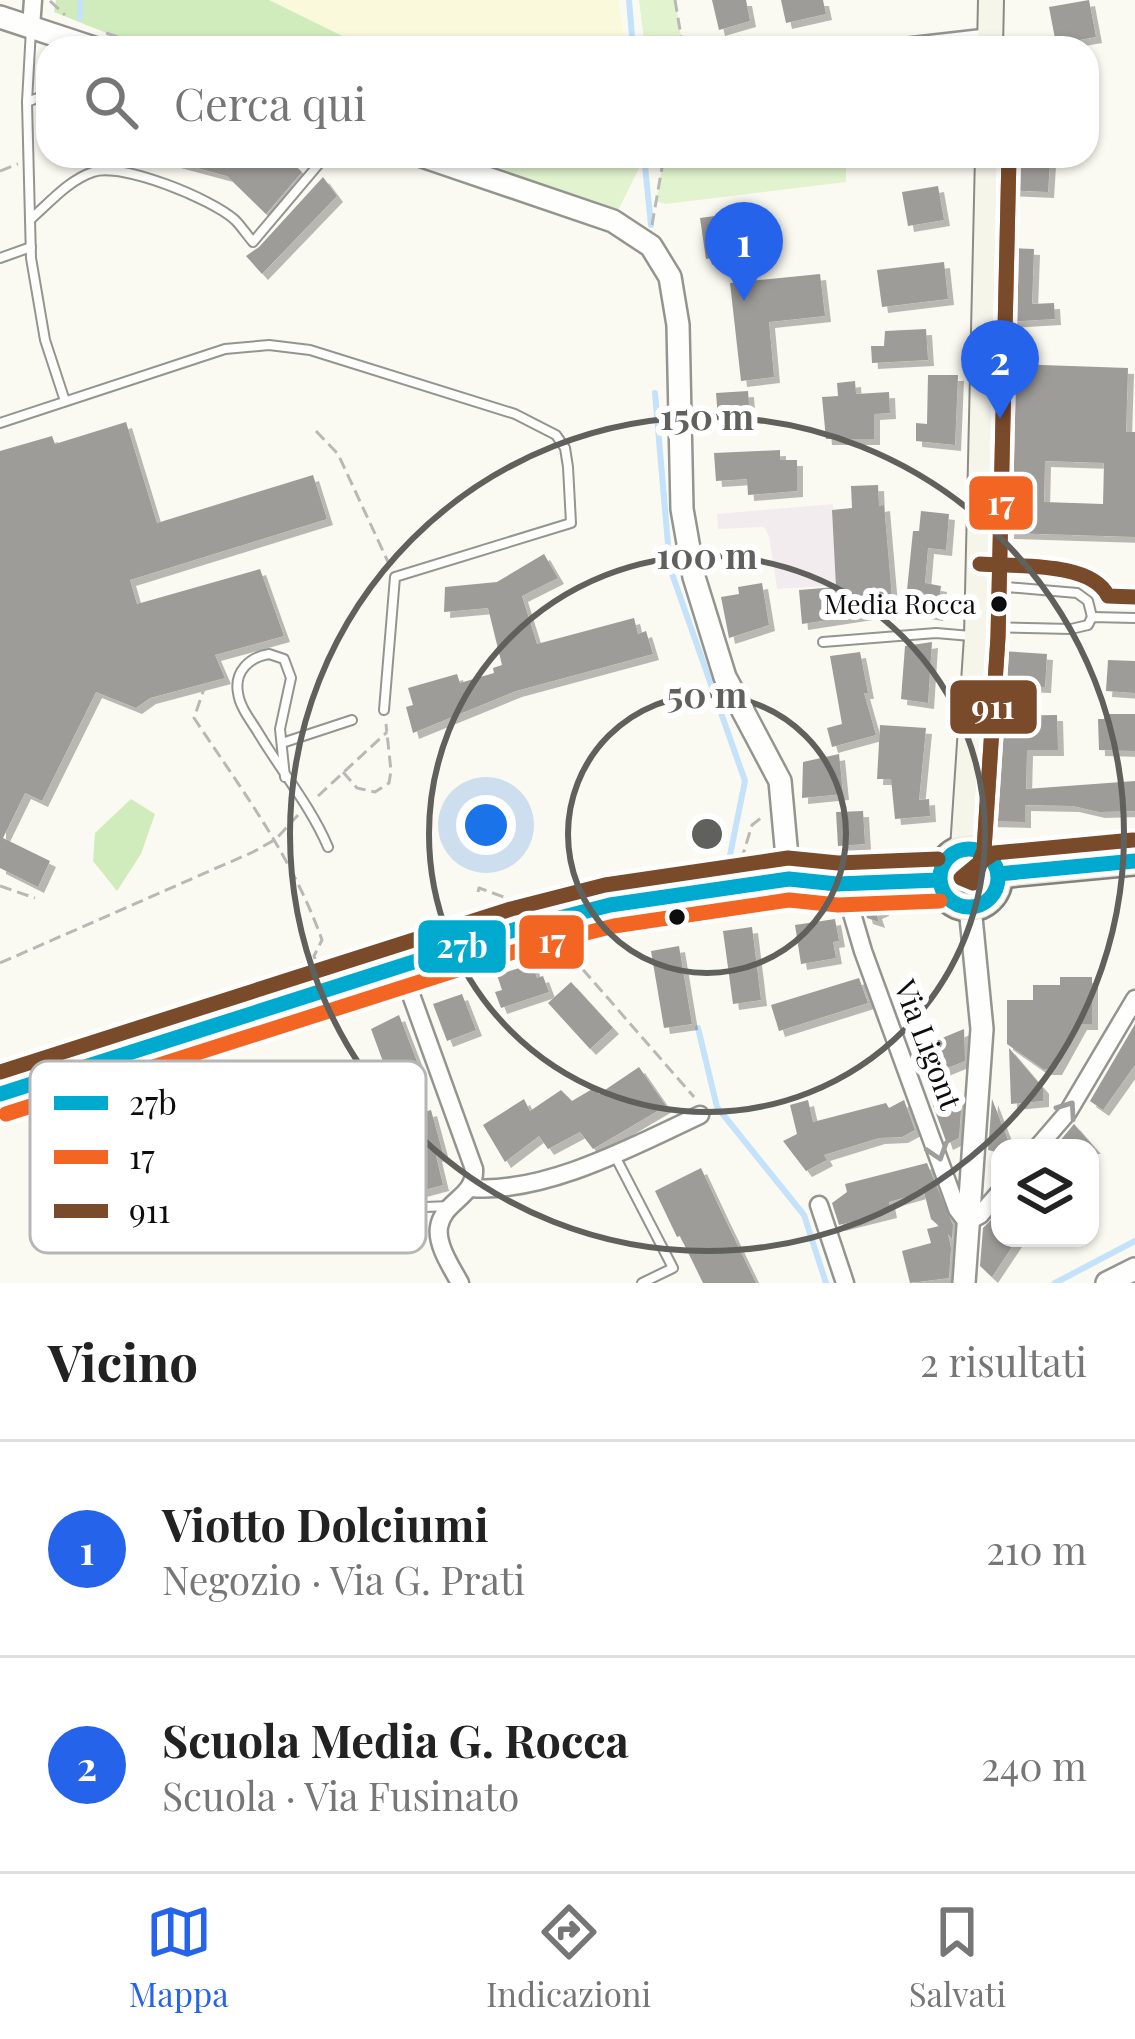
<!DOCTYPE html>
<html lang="it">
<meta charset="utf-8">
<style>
:root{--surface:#fff;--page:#f6f6f6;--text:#222;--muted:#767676;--line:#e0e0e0;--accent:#2563eb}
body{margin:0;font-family:"Playfair Display",serif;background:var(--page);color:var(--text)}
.controls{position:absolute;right:36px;bottom:36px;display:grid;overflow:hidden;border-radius:24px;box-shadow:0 3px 9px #0004}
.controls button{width:108px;height:108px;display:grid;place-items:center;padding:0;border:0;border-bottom:3px solid var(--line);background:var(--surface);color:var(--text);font:60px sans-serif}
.you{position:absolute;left:486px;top:825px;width:42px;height:42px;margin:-30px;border:9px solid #fff;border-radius:50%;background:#1a73e8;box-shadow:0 0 0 18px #1a73e833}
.badge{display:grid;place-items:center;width:78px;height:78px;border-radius:50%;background:var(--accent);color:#fff;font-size:39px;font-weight:700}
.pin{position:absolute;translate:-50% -99px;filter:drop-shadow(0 3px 6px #0008)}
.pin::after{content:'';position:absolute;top:63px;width:42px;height:36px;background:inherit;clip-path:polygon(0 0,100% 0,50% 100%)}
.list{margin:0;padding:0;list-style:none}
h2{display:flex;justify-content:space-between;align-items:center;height:156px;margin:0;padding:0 48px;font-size:51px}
h2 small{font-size:39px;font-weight:400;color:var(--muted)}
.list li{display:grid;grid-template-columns:78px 1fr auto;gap:36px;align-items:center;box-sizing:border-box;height:216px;padding:0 48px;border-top:3px solid var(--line)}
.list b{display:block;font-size:45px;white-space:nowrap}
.list p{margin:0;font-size:39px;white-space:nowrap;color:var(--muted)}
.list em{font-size:39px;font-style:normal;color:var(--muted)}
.icon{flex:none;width:66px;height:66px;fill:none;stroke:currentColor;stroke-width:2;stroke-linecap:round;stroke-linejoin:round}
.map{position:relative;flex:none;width:1135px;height:1283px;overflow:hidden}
.search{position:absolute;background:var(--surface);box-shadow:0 3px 9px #0004;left:36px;right:36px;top:36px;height:132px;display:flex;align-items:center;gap:30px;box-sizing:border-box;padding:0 42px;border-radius:36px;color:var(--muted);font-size:45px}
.sheet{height:588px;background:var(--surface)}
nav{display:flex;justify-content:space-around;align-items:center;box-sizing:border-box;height:168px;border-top:3px solid var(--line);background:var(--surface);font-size:33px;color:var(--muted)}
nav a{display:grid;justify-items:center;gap:6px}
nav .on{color:var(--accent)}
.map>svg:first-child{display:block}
.industrial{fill:#f3ecef}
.farmland{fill:#faf9dc}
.green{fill:#e2f3cf}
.forest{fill:#d1ecbc}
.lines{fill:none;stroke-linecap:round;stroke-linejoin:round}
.stream{stroke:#c4e2fa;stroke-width:6}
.building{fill:#9e9c98;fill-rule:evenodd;filter:url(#shadow)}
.service-casing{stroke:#949490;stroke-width:12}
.minor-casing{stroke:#949490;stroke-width:21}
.tertiary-casing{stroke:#949490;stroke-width:26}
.secondary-casing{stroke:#8b8a87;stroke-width:28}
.primary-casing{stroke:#81817d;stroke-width:32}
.path{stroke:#b8b8b6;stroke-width:3;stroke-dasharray:12 6;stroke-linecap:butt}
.service{stroke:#fefefd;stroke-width:8}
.minor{stroke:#fefefd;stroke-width:16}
.tertiary{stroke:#fefefd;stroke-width:21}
.secondary{stroke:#f5f5ea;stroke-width:24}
.primary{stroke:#edead8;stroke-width:27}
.bus-1-casing{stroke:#fff;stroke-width:24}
.bus-2-casing{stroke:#fff;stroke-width:24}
.bus-3-casing{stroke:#fff;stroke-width:24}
.bus-1{stroke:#00a9ce;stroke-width:15}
.bus-2{stroke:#f26522;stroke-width:15}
.bus-3{stroke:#7a4b2a;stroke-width:15}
.oneway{stroke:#9e9e9d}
.ring{fill:none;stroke:#60605d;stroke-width:6}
.bus-dot{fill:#0d0d0d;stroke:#fff;stroke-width:4.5}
.labels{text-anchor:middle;stroke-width:12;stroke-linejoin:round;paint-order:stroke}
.bus-label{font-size:27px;fill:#0d0d0d;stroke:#fff;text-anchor:end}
.street-label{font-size:30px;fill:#0d0d0d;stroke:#fff}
.key{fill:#fff;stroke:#b6b6b6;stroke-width:3}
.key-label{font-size:33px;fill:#0d0d0d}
.centre{fill:#60605d;stroke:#fff;stroke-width:6}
.ring-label{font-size:36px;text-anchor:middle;font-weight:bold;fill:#60605d;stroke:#fff;stroke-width:12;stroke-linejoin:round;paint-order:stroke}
.line-badge{stroke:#fff;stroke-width:4.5}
.badge-label{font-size:33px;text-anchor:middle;font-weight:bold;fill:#fff}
</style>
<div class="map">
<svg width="1135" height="1283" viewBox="0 0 1135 1283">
<defs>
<filter id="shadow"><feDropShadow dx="6" dy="6" stdDeviation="0" flood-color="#0004"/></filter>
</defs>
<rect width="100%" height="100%" fill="#fbfaf2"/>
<!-- industrial -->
<path class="industrial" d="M 833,504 L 833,510 L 884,505 L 891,582 L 777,589 L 769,536 L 764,527 L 718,529 L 717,514 Z"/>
<!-- farmland -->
<path class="farmland" d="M 269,0 L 619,0 L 625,48 L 367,48 Z"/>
<!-- green -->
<g class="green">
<path d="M 639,0 L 675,0 L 683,48 L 645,48 Z"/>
<path d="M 444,156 L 610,156 L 640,166 L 616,215 Z"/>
<path d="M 653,156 L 846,156 L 846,182 L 665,204 L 656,201 L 662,168 L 652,164 Z"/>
</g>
<!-- forest -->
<g class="forest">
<path d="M 56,0 L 269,0 L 367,48 L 144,48 L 54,12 Z"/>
<path d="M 131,799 L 155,814 L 141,854 L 117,891 L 93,861 L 95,833 Z"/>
</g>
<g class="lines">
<!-- stream -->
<g class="stream">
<path d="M 80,0 L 80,18"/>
<path d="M 629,0 L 633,48"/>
<path d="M 644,156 L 651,225"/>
<path d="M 655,393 L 670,568 L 745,781 L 729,860"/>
<path d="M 698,1028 L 717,1107 L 804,1215 L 826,1283"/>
<path d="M 1055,1283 L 1135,1241"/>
</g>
</g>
<!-- building -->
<g class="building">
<path d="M 712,0 L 746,0 L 750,21 L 719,30 Z"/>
<path d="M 781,0 L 823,0 L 826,14 L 786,23 Z"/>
<path d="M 1089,0 L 1096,37 L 1056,44 L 1049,7 Z"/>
<path d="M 171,156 L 285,156 L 302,172 L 266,214 L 227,176 L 171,161 Z"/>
<path d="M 1007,156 L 1037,156 L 1037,160 L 1050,161 L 1048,192 L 1005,190 Z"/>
<path d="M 323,177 L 337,196 L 262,274 L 246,256 L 259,247 Z"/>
<path d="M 938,186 L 944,220 L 908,226 L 902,192 Z"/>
<path d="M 730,214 L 731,225 L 760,221 L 764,250 L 706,259 L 700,218 Z"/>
<path d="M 1006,248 L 1034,249 L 1032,304 L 1054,303 L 1055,319 L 1003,322 Z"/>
<path d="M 944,262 L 948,299 L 882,307 L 877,270 Z"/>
<path d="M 820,274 L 825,316 L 769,322 L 774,377 L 741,381 L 730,283 Z"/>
<path d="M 926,329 L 928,360 L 872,363 L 871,346 L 884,346 L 885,331 Z"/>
<path d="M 1013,364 L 1128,368 L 1126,432 L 1135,432 L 1135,537 L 1008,533 ZM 1045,461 L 1104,463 L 1103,504 L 1044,502 Z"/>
<path d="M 928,375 L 958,375 L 955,445 L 916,441 L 916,423 L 927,424 Z"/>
<path d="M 855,381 L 856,394 L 889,392 L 890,413 L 874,414 L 874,439 L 826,439 L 822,397 L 838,396 L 837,383 Z"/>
<path d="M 748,391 L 750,418 L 718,419 L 716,393 Z"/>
<path d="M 126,422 L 157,523 L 313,475 L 327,519 L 130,580 L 137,604 L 260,569 L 284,636 L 215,655 L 225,678 L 150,698 L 136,708 L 96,692 L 42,801 L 25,793 L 3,838 L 50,861 L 38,887 L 0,868 L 0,451 L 52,436 L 55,444 Z"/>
<path d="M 780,450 L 780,460 L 797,460 L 797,491 L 748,495 L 747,479 L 716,481 L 714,453 Z"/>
<path d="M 878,485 L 879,506 L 884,505 L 893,610 L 802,624 L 799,590 L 836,587 L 832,510 L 852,508 L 851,486 Z"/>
<path d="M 921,511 L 949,514 L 946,550 L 928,548 L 925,583 L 941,586 L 937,615 L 905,610 L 913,531 L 919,531 Z"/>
<path d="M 544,554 L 558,578 L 522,596 L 537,644 L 634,618 L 638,634 L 646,631 L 653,654 L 516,691 L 413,733 L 406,707 L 413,705 L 408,688 L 457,674 L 460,683 L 494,673 L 493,668 L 502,665 L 488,608 L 444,612 L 445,587 L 497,582 Z"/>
<path d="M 762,583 L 769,625 L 729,638 L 721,597 L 739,594 L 738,587 Z"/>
<path d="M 932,642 L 928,703 L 901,699 L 905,646 Z"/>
<path d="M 1002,651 L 1047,654 L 1045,687 L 1000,685 Z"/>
<path d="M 860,652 L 868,693 L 864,693 L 876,735 L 832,747 L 827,728 L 842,724 L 830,656 Z"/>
<path d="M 1108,660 L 1135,661 L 1135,693 L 1106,691 Z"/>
<path d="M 1105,714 L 1135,714 L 1135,751 L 1099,750 L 1098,719 L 1104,719 Z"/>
<path d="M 1057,715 L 1058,750 L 1027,750 L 1026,789 L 1135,781 L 1135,811 L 1099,812 L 1073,806 L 1025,805 L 1025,822 L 984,821 L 985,761 L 999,761 L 998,716 Z"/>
<path d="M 880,725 L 926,728 L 919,800 L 929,799 L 930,816 L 895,819 L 891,779 L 877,779 Z"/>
<path d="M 839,754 L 843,794 L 802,798 L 803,762 Z"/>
<path d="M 863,811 L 865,844 L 838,846 L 836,812 Z"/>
<path d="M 880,900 L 883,910 L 876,913 L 879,922 L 867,918 L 862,901 Z"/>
<path d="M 835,919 L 839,941 L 833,942 L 836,958 L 801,964 L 795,925 Z"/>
<path d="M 752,927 L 761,1000 L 733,1004 L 723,931 Z"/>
<path d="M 679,946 L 692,1024 L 664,1028 L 651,951 Z"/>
<path d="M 532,964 L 537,978 L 543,976 L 549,992 L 501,1008 L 495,992 L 502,990 L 497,975 Z"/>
<path d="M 1060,977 L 1092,977 L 1092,1024 L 1081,1024 L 1056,1069 L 1043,1069 L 1007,1044 L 1007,1000 L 1033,1000 L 1033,985 L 1060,985 Z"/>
<path d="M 859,978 L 868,1003 L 779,1031 L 771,1005 Z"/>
<path d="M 571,982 L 613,1028 L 590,1049 L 548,1003 Z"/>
<path d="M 462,994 L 476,1030 L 447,1041 L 433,1004 Z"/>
<path d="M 399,1015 L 421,1072 L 402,1079 L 399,1075 L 389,1078 L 371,1029 Z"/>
<path d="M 1135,1024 L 1135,1065 L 1103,1110 L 1090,1101 Z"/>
<path d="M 964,1029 L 965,1061 L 923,1078 L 913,1050 Z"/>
<path d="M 1009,1048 L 1043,1088 L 1043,1101 L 1011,1104 Z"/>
<path d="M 639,1067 L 666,1106 L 593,1149 L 580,1132 L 548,1149 L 539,1136 L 505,1162 L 483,1125 L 524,1099 L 530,1111 L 561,1090 L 572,1101 L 594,1088 L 599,1094 Z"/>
<path d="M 930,1097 L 962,1097 L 959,1138 L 947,1144 Z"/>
<path d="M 992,1099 L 1008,1140 L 1000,1153 L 988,1150 Z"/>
<path d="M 808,1100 L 813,1122 L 886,1103 L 889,1108 L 904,1100 L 915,1130 L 902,1137 L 879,1138 L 824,1155 L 827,1160 L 806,1171 L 783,1141 L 797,1134 L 790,1105 Z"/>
<path d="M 431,1110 L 443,1154 L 436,1156 L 443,1185 L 406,1195 L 389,1121 Z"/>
<path d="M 1074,1124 L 1095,1148 L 1054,1148 Z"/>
<path d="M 927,1163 L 953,1225 L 952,1239 L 948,1234 L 951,1248 L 949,1278 L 910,1283 L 902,1251 L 931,1243 L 927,1229 L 939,1226 L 931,1219 L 924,1192 L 889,1202 L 891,1212 L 839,1225 L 832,1203 L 847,1192 L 845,1184 Z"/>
<path d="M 701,1168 L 723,1215 L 756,1283 L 703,1283 L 680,1236 L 677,1237 L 655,1191 Z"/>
<path d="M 1000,1211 L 1000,1238 L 1018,1238 L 992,1277 L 980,1266 L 983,1228 Z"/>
</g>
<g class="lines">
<defs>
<g id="service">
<path d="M 31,29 L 27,102 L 31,258 L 45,340 L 65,401"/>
<path d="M 27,102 L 48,94"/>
<path d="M 32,218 C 50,202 69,180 93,172 C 122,162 212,199 235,220 C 241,226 247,235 253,242 L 318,165 L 307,156"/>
<path d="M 0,258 L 31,247"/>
<path d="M 0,423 L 225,349 L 269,345 L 310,350 L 515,414 L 556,435 L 565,448 L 568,467 L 571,523 L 395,577 L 384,710"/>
<path d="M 983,585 L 1077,593 L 1088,601 L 1092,617"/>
<path d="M 980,627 L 1071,629 L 1088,625 L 1092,617 L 1135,618"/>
<path d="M 823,642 L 936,633 L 971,636"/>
<path d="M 282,743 L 352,720"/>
<path d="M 285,777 L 280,729 L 291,678 L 284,659 L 269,654 C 250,657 234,671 238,693 C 240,708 252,722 259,734 C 282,772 311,807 328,847"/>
<path d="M 615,1156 L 673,1268 L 642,1283"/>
<path d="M 376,1209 L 450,1206"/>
</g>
<g id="minor">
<path d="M 31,27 L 33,0"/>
<path d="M 895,48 L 991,37"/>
<path d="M 843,883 L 863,951 L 957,1209 L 967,1222 L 980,1215 L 1000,1192"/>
<path d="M 401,967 L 474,1169 C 476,1197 443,1201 439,1227 C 436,1245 452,1268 460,1283"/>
<path d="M 1037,1148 L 1068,1112 L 1135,999"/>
<path d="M 471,1188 C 545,1194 634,1146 700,1115"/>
<path d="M 819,1205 L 845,1283"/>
</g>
<g id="tertiary">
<path d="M 0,17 L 94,48"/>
<path d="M 422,156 L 613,221 L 651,246 L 670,277 L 678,325 L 682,509 L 694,577 L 725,677 L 780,781 L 789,879"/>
<path d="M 964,1283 L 982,1029 L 970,907"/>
<path d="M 1107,1283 L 1135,1269"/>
</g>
<g id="secondary">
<path d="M 990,48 L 991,0"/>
<path d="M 963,849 L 977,637 L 988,156"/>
</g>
<g id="primary">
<circle cx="969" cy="878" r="29"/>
<path d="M 998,874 L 1135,861"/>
<path d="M 0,1094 L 517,929 L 610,905 L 789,879 L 837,884 L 939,880"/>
</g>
</defs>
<!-- service casing -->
<use href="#service" class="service-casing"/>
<!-- minor casing -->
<use href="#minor" class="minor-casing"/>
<!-- tertiary casing -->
<use href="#tertiary" class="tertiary-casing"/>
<!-- secondary casing -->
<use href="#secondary" class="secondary-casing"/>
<!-- primary casing -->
<use href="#primary" class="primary-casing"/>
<!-- path -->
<g class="path">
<path d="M 675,0 L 683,48"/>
<path d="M 50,1 L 65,15"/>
<path d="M 106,33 L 151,48"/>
<path d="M 0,171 L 18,164"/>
<path d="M 652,225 L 664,156"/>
<path d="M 316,431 L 338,454 L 389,564"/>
<path d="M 206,683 L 194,718 C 242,790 293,858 322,940 L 314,956 L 319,970"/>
<path d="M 343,772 L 357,788 L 375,792 L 389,783 L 391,771 L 386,724"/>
<path d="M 318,796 L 387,732"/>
<path d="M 741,861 L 752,825 L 761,818"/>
<path d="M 0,886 L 35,898"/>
<path d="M 478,892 L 479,888 L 520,903"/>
<path d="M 559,942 L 694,1097"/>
<path d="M 0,963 L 253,852 L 276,839 L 298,815"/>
</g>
<!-- service -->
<use href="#service" class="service"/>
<!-- minor -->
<use href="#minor" class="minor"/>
<!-- tertiary -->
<use href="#tertiary" class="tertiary"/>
<!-- secondary -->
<use href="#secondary" class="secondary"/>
<!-- primary -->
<use href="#primary" class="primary"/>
<defs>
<g id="bus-1">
<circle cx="969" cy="878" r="29"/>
<path d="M 998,874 L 1135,861"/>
<path d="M 0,1094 L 517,929 L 610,905 L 789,879 L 837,884 L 939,880"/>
</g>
<g id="bus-2">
<path d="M 984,850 L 998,637 L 1009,156"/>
<path d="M 6,1114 L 523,949 L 614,926 L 789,900 L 838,905 L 940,901"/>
</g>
<g id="bus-3">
<path d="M 1009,156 L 998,637 L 984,850 L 979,863 L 961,878 L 973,883 L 981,862 L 994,853 L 1133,840"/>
<path d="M 980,564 C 1016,567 1091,561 1108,596 L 1135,597"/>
<path d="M 0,1072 L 511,909 L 605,885 L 788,858 L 838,863 L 938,859"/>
</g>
</defs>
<!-- bus-1 casing -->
<use href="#bus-1" class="bus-1-casing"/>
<!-- bus-2 casing -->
<use href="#bus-2" class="bus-2-casing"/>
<!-- bus-3 casing -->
<use href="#bus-3" class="bus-3-casing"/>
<!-- bus-1 -->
<use href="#bus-1" class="bus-1"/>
<!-- bus-2 -->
<use href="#bus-2" class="bus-2"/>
<!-- bus-3 -->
<use href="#bus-3" class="bus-3"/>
</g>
<!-- one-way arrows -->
<defs><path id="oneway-chevron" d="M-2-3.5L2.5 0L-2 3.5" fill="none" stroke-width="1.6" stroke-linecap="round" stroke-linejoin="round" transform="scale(3)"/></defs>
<g class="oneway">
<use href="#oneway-chevron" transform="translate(1068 1109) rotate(-55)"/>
<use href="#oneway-chevron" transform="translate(938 1152) rotate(72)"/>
</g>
<!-- distance rings -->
<g class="ring">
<circle cx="707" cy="834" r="139"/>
<circle cx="707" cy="834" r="278"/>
<circle cx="707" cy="834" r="417"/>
</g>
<!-- markers -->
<g class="bus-dot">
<circle cx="999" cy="604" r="10"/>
<circle cx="677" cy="917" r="10"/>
</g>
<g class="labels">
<!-- bus labels -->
<g class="bus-label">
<text x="976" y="614">Media Rocca</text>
</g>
<!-- street labels -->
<g class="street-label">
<text transform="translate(927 1045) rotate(69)" y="10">Via Ligont</text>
</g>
</g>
<!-- legend -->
<rect x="30" y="1061" width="396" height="192" rx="18" class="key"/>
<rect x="54" y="1096" width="54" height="14" fill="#00a9ce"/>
<rect x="54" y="1150" width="54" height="14" fill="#f26522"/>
<rect x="54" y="1204" width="54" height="14" fill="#7a4b2a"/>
<g class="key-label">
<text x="129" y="1115">27b</text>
<text x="129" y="1169">17</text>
<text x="129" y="1223">911</text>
</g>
<circle cx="707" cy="834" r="18" class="centre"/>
<g class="ring-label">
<text x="707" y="430">150 m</text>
<text x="707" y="569">100 m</text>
<text x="707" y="708">50 m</text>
</g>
<g class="line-badge">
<rect x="967" y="474" width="68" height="58" rx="12" fill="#f26522"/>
<rect x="948" y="678" width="91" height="58" rx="12" fill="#7a4b2a"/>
<rect x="517" y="913" width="69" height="58" rx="12" fill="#f26522"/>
<rect x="416" y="918" width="92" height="57" rx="12" fill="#00a9ce"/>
</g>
<g class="badge-label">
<text x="1001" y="515">17</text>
<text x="993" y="719">911</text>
<text x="552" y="953">17</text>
<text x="462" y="958">27b</text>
</g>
</svg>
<div class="controls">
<button><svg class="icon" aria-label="layers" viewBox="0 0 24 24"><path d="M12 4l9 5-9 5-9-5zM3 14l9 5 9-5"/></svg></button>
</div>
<div class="you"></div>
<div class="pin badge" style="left:744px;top:301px">1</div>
<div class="pin badge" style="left:1000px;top:419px">2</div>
<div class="search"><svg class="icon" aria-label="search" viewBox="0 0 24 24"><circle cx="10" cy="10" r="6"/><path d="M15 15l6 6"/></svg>Cerca qui</div>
</div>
<section class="sheet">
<h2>Vicino<small>2 risultati</small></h2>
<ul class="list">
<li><span class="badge">1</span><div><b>Viotto Dolciumi</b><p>Negozio · Via G. Prati</p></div><em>210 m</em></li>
<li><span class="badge">2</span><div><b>Scuola Media G. Rocca</b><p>Scuola · Via Fusinato</p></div><em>240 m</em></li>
</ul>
</section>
<nav>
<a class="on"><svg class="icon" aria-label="map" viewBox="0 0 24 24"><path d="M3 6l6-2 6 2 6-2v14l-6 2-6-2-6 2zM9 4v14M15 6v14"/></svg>Mappa</a>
<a><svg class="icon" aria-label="directions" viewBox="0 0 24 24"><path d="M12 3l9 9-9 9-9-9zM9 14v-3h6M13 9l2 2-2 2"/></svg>Indicazioni</a>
<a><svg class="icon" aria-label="saved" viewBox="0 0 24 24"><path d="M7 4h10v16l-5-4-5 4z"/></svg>Salvati</a>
</nav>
